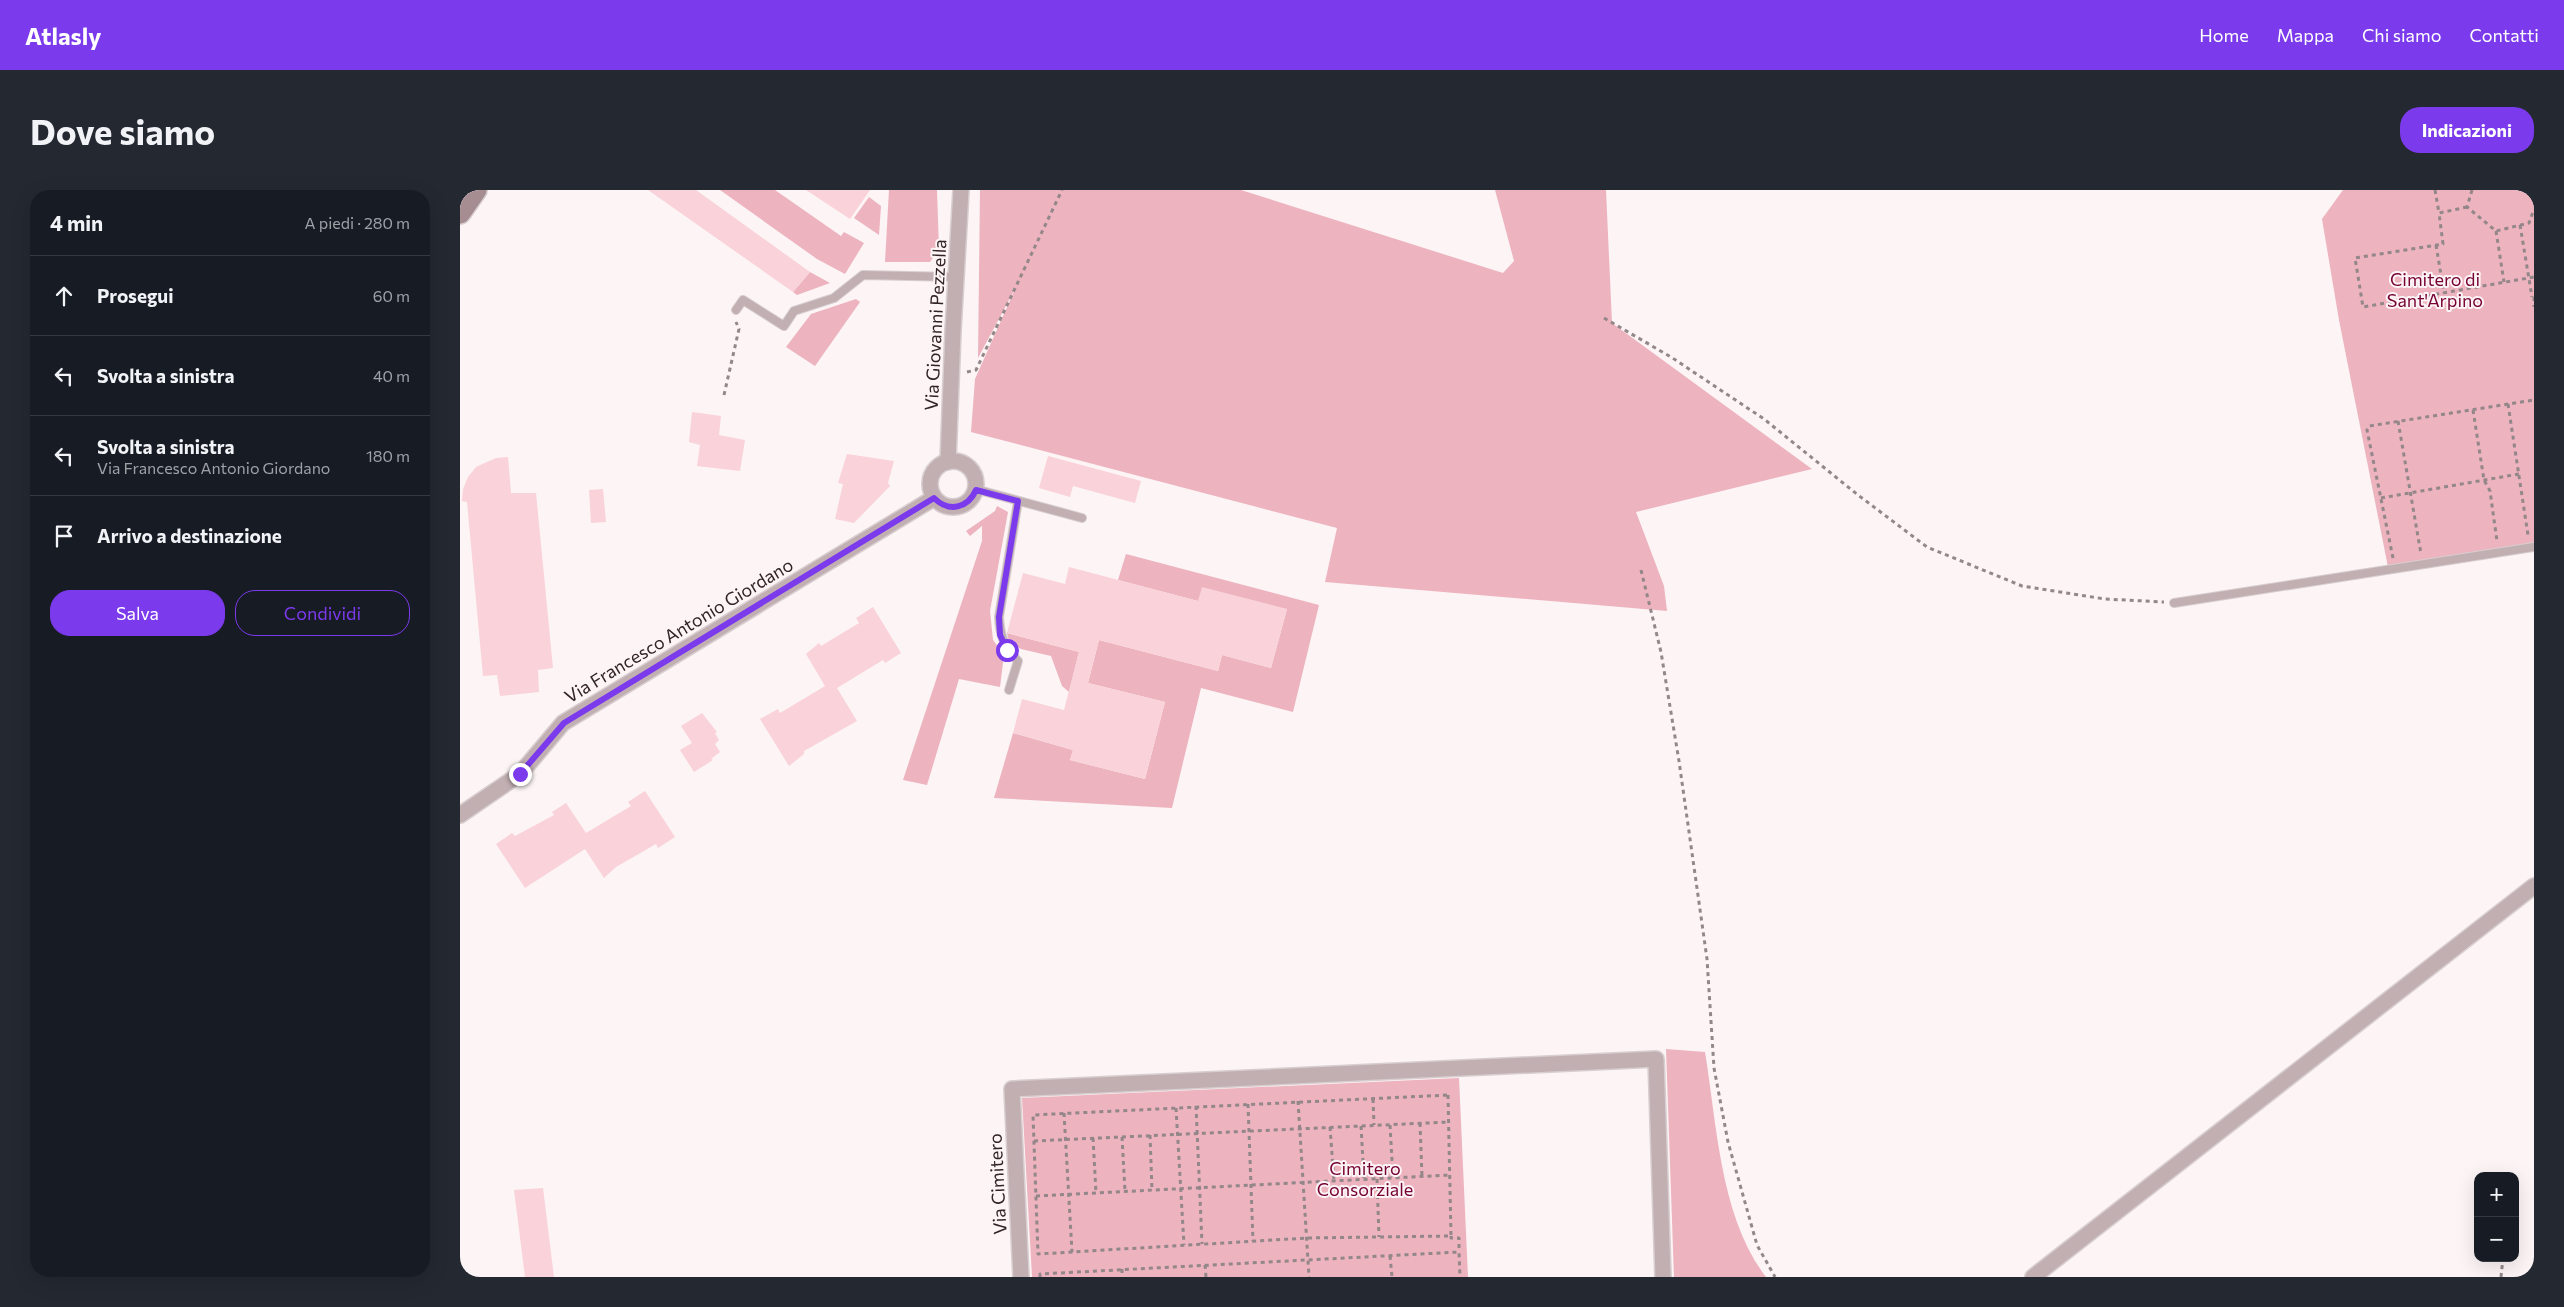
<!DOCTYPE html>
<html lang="it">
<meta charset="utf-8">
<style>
:root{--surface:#171b24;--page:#242831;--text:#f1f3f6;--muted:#9ea1a6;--line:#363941;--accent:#7c3aed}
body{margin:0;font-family:Commissioner,sans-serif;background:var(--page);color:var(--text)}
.controls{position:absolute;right:15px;bottom:15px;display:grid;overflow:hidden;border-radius:10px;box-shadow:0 5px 20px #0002}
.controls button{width:45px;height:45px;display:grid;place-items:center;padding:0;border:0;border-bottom:1px solid var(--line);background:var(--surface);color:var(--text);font:25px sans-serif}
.stop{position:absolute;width:15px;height:15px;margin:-11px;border:4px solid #7c3aed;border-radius:50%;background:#fff}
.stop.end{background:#7c3aed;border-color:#fff;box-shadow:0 1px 5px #0008}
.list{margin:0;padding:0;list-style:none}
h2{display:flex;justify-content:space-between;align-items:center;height:65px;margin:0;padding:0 20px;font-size:21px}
h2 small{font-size:16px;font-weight:400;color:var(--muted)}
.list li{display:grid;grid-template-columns:32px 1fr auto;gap:15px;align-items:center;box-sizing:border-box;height:80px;padding:0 20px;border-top:1px solid var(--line)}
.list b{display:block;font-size:19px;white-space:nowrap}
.list p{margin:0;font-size:16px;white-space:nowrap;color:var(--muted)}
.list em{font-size:16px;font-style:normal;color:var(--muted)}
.actions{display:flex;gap:10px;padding:15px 20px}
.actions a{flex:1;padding:11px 0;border:1px solid var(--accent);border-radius:20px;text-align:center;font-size:18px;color:var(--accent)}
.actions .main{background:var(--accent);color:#fff}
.icon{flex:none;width:28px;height:28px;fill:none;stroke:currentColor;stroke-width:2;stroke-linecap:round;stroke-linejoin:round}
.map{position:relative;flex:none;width:2074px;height:1087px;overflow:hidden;border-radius:20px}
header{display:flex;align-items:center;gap:30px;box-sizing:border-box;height:70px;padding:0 25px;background:var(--accent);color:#fff}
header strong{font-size:24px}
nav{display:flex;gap:28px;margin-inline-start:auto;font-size:18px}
.intro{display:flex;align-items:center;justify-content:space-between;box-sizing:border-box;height:120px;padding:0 30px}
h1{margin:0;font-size:35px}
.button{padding:12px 22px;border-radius:20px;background:var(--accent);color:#fff;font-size:18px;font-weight:700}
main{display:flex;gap:30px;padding:0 30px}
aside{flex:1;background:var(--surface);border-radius:20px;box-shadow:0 5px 20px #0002}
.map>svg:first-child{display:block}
.green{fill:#edb3bf}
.building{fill:#fad2d9}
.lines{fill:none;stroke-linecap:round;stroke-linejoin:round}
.lane-casing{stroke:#d8ced0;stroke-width:10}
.street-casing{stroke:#d8ced0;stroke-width:18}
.secondary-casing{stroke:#d8ced0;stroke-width:24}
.path{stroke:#938789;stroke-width:3;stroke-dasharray:4 4;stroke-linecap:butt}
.lane{stroke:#c1afb2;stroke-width:8}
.street{stroke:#c1afb2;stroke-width:15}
.secondary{stroke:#a68d91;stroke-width:21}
.route{stroke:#7c3aed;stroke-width:6}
.labels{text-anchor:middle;stroke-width:4;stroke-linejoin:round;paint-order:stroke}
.park-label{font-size:18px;fill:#760233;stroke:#fcf4f5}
.street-label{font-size:18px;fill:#322326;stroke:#fcf4f5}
</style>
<header>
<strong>Atlasly</strong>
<nav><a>Home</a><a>Mappa</a><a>Chi siamo</a><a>Contatti</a></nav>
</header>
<div class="intro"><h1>Dove siamo</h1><a class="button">Indicazioni</a></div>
<main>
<aside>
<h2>4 min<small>A piedi · 280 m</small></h2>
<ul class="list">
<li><svg class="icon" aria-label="ahead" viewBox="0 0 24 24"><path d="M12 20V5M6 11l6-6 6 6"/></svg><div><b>Prosegui</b></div><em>60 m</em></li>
<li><svg class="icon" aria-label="left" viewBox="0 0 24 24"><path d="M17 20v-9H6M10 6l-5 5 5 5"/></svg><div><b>Svolta a sinistra</b></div><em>40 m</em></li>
<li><svg class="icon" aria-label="left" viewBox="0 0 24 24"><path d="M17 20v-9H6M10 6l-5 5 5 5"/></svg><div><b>Svolta a sinistra</b><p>Via Francesco Antonio Giordano</p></div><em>180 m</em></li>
<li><svg class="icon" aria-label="arrive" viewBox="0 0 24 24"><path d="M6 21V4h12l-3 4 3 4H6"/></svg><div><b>Arrivo a destinazione</b></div></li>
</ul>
<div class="actions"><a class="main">Salva</a><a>Condividi</a></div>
</aside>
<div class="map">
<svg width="2074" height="1087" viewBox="0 0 2074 1087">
<rect width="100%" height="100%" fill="#fcf4f5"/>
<!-- green -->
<g class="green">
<path d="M 260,0 L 315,0 L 381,46 L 384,42 L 404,53 L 385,84 L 357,69 Z"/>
<path d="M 429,0 L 477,0 L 479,59 L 470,72 L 425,72 Z"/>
<path d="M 520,0 L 781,0 L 1043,83 L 1054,71 L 1035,0 L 1146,0 L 1152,133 L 1352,279 L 1176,322 L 1204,396 L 1207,421 L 865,392 L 877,338 L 511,242 L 515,189 L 556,97 L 518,168 Z"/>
<path d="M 1883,0 L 2074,0 L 2074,358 L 1929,382 L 1879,130 L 1862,29 Z"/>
<path d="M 409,7 L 421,16 L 419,45 L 394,28 Z"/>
<path d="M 350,82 L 370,93 L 337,105 L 333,102 Z"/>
<path d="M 396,109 L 400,112 L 355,176 L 326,157 L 351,124 Z"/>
<path d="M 537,316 L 548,322 L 530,421 L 533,450 L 544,465 L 540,497 L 499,489 L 467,595 L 443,590 L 522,351 L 522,336 L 510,346 L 506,341 L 535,321 Z"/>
<path d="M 666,364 L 859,415 L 833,522 L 741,498 L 712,618 L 534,608 L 553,543 L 613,560 L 610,570 L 685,589 L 705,512 L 628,493 L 639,450 L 758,481 L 762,465 L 811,478 L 827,419 L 738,411 L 658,390 Z"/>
<path d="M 547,443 L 619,462 L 609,502 L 602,496 L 591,466 L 561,459 L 549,452 Z"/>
<path d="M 1206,859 L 1245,862 C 1257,935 1260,1027 1306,1087 L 1214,1087 Z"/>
<path d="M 999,888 L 1008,1087 L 572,1087 L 562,908 Z"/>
</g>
<!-- building -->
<g class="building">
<path d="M 188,0 L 236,0 L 350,82 L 333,102 Z"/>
<path d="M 346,0 L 410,0 L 390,29 Z"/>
<path d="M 232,222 L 261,226 L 259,245 L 285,250 L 280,281 L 237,276 L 240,255 L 229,252 Z"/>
<path d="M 387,264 L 434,271 L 428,293 L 430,296 L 394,333 L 375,329 L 383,294 L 378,293 Z"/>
<path d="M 588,266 L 681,291 L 675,313 L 613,296 L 610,307 L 579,298 Z"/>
<path d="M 48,267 L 51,303 L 76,303 L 93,478 L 78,480 L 79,502 L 40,506 L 37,485 L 23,486 L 7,312 L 2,311 L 3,299 L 8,287 L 16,277 L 36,268 Z"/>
<path d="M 143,299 L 146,332 L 131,333 L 129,300 Z"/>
<path d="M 609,377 L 738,411 L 742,397 L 827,419 L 811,478 L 762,465 L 758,481 L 639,450 L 628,493 L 705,512 L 685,589 L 610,570 L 613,560 L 553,543 L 562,509 L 604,520 L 619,462 L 547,443 L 563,383 L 605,394 Z"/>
<path d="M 413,417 L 441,463 L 425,473 L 423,470 L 377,498 L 397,531 L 344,561 L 344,564 L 329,576 L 300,529 L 318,519 L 320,523 L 365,496 L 346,464 L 359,453 L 361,456 L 399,433 L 396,428 Z"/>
<path d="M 242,523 L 257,542 L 255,543 L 259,550 L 255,554 L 260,562 L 251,569 L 253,570 L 234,582 L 220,560 L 232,553 L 221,536 Z"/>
<path d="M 185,601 L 215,647 L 198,658 L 196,654 L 156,677 L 144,688 L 125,659 L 65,698 L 36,654 L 52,643 L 55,646 L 94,625 L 92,622 L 106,613 L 126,643 L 171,616 L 168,612 Z"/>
<path d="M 83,998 L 94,1087 L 65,1087 L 54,1000 Z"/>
</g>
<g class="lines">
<defs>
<g id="lane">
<path d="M 276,120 L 283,110 L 324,136 L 334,121 L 374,108 L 403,85 L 496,87"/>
<path d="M 515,299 L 622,328"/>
<path d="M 1714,413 L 2074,357"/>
<path d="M 549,500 L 558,471 C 544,457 540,446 539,427 L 558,311"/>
</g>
<g id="street">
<circle cx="493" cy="294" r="23"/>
<path d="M 488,272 L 493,141 L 501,0"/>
<path d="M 0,625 L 60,584 L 103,533 L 474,308"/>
<path d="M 561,1087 L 552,899 L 1196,869 L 1203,1087"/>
<path d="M 1573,1087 L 2074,696"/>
</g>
<path id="secondary" d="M 0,23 L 16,0"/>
</defs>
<!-- lane casing -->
<use href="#lane" class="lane-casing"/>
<!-- street casing -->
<use href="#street" class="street-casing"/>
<!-- secondary casing -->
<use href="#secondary" class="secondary-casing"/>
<!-- path -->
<g class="path">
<path d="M 1975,0 L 1979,23"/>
<path d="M 2012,0 L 2007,17 L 2036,41 L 2069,33 L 2074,19"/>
<path d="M 2007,17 L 1979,23 L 1983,54 L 1895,68 L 1903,117 L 2074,87"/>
<path d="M 2060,35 L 2072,107"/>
<path d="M 2036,41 L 2044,92"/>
<path d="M 1976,55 L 1984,103"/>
<path d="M 2074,107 L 2074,117"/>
<path d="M 1144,128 L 1211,167 L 1304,229 L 1398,305 L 1467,357 L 1562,396 L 1645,409 L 1704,412"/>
<path d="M 507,182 L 516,180 L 602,0"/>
<path d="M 264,205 L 279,139 L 276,132"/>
<path d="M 2048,214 L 2068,345"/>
<path d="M 2013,220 L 2024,290 L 2030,301 L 2037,351"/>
<path d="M 1938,231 L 1961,364"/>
<path d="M 1921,308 L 2059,284"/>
<path d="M 1933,368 L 1907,240 L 1909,236 L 2074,210"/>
<path d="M 1181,380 L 1201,462 L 1219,571 L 1247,769 L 1254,878 L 1268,952 L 1297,1055 L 1315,1087"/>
<path d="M 988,905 L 991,1046 L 847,1048 L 578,1064 L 573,925 Z"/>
<path d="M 913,909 L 914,935"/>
<path d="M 838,911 L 849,1087"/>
<path d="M 788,914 L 793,1051"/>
<path d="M 736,916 L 742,1054"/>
<path d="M 716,918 L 724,1055"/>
<path d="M 604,923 L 612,1062"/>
<path d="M 960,933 L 962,987"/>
<path d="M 930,935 L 933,988"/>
<path d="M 901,936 L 904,989"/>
<path d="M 870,937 L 874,991"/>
<path d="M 690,945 L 692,1000"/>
<path d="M 662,947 L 665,1001"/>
<path d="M 633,948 L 636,1003"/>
<path d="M 574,951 L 989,932"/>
<path d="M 917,989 L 919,1047"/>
<path d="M 576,1006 L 990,985"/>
<path d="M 991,1046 L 991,1048 L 999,1048 L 999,1062"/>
<path d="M 930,1066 L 932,1087"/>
<path d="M 745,1075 L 746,1087"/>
<path d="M 662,1079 L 662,1087"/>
<path d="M 580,1087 L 580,1084 L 999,1062 L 1000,1087"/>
<path d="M 2041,1087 L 2043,1068"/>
</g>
<!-- lane -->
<use href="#lane" class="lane"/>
<!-- street -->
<use href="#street" class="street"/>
<!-- secondary -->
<use href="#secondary" class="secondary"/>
</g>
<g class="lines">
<!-- route -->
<path class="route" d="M 60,584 L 104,533 L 474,308 C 489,323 508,318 516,300 L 558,311 L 539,427 L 540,445 L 547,460"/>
</g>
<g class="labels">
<!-- park labels -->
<g class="park-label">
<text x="1975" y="96">Cimitero di<tspan x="1975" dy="21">Sant'Arpino</tspan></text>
<text x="905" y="985">Cimitero<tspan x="905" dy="21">Consorziale</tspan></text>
</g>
<!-- street labels -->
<g class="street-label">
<text transform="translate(476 135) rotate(-87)" y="6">Via Giovanni Pezzella</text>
<text transform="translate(219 441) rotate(-31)" y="6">Via Francesco Antonio Giordano</text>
<text transform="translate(538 994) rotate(-93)" y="6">Via Cimitero</text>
</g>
</g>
</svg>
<div class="controls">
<button>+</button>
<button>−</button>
</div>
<div class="stop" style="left:547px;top:460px"></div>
<div class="stop end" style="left:60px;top:584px"></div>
</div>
</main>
